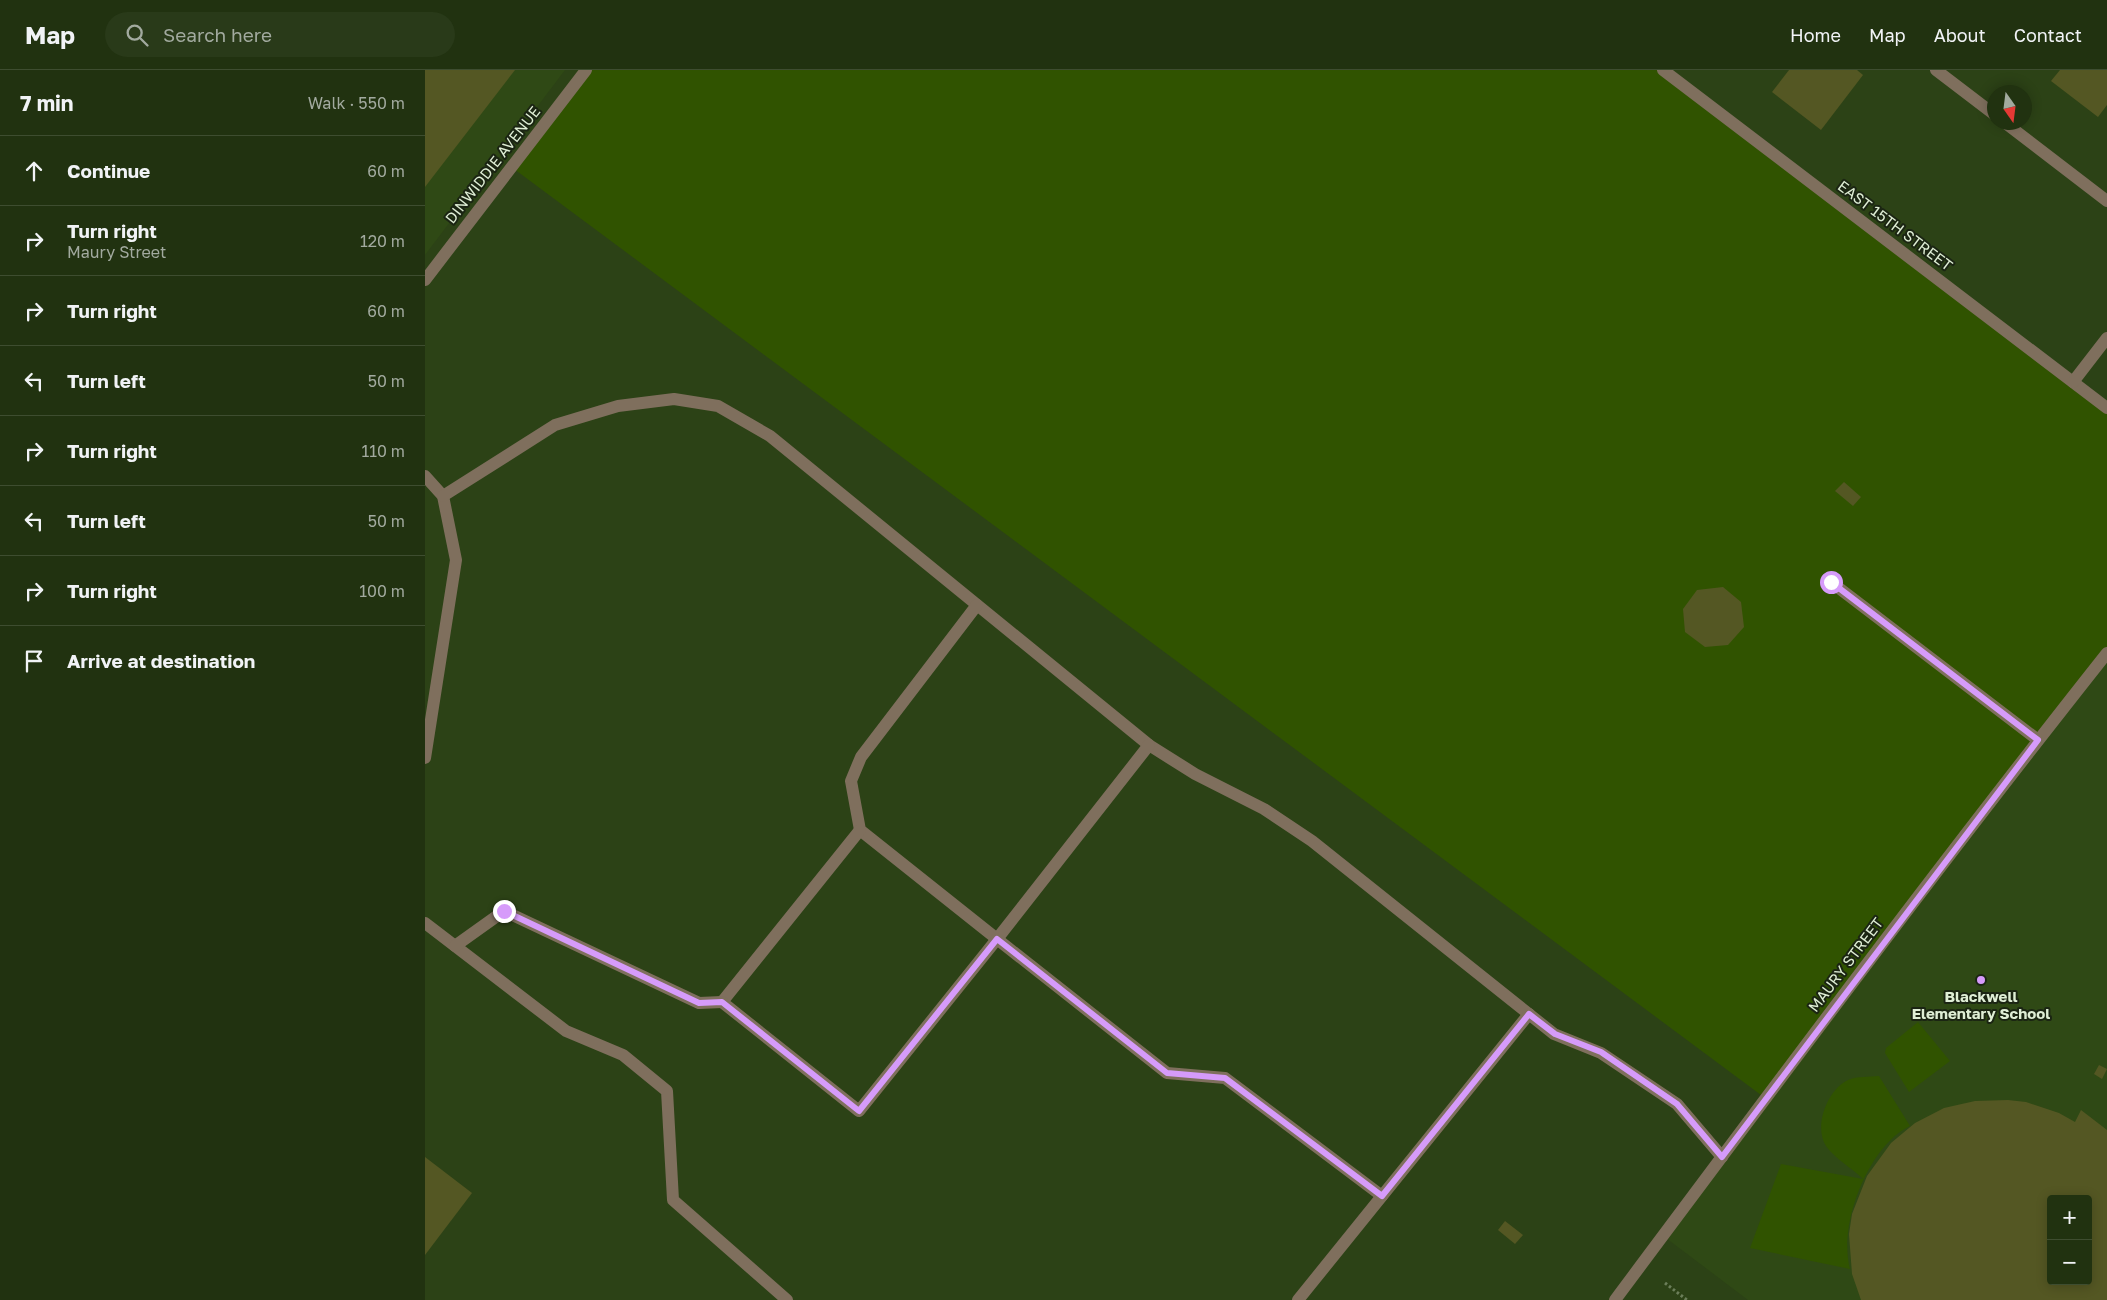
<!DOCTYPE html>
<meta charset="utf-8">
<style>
:root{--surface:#213210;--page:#293a19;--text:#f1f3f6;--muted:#a2aa9f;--line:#3e4d30}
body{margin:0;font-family:"Golos Text",sans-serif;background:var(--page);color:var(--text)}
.controls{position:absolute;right:15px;bottom:15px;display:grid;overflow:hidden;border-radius:5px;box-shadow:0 2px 12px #0003}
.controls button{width:45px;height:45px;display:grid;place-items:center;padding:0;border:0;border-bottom:1px solid var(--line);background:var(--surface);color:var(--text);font:25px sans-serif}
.compass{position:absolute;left:1562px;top:15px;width:45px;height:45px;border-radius:50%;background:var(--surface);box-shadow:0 2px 12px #0003;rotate:166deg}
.stop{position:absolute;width:15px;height:15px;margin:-11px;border:4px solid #d69bfa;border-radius:50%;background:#fff}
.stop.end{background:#d69bfa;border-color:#fff;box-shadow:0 1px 5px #0008}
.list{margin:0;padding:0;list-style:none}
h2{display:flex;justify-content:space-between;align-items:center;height:65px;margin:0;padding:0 20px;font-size:21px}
h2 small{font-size:16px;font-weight:400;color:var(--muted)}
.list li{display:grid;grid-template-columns:32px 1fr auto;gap:15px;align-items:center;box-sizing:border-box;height:70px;padding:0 20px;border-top:1px solid var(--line)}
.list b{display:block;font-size:19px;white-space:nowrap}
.list p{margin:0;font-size:16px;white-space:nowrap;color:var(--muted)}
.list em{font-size:16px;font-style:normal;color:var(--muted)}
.icon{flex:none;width:28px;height:28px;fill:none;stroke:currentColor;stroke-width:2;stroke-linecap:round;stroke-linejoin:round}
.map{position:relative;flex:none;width:1682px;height:1230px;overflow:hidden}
header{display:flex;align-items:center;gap:30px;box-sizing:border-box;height:70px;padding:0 25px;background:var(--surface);border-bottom:1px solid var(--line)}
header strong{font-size:24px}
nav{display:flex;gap:28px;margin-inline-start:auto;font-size:18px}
.search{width:350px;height:45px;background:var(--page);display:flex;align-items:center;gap:12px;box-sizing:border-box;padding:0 18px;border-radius:28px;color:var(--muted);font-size:19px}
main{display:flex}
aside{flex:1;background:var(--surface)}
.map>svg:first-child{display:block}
.built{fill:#2f4915;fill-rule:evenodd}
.green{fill:#305300}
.building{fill:#545723;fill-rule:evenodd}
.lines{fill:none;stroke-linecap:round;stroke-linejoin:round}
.path{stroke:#6b7e59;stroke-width:3;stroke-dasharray:2.5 2.5;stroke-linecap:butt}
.minor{stroke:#7f6f5d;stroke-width:12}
.route{stroke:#d69bfa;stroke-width:6}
.poi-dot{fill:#d69bfa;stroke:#1b2513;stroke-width:2}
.labels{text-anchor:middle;stroke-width:4;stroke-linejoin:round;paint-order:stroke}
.street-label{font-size:15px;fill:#dfeed5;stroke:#1b2513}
.poi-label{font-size:15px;font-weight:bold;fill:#dfeed5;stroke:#1b2513}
</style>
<header>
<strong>Map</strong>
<div class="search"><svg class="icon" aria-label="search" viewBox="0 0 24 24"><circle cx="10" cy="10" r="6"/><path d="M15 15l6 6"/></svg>Search here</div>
<nav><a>Home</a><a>Map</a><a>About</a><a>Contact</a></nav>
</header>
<main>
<aside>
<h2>7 min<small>Walk · 550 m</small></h2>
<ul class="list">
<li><svg class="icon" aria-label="ahead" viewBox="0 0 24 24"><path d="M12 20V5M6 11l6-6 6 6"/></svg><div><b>Continue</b></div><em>60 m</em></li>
<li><svg class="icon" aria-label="right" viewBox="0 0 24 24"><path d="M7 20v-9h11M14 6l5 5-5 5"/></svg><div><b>Turn right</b><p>Maury Street</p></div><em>120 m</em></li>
<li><svg class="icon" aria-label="right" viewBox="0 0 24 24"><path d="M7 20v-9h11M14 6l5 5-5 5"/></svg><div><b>Turn right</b></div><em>60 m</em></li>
<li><svg class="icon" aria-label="left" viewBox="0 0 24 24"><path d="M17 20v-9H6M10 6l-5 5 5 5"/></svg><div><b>Turn left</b></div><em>50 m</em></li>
<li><svg class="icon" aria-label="right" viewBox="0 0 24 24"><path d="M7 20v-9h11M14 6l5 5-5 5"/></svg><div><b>Turn right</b></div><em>110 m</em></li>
<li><svg class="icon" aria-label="left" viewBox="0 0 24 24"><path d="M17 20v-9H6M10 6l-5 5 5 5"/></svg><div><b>Turn left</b></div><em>50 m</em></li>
<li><svg class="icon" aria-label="right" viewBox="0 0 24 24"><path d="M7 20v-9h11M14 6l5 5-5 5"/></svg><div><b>Turn right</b></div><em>100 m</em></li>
<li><svg class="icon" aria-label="arrive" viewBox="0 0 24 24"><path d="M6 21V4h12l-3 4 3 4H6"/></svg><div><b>Arrive at destination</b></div></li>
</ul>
</aside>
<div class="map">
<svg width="1682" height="1230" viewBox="0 0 1682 1230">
<rect width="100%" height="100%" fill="#2c4216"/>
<!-- built -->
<g class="built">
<path d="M 0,0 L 140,0 L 0,185 Z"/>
<path d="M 1682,585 L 1682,1230 L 1323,1230 L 1237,1165 ZM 1626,1129 L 1663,1129 L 1663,1211 L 1626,1211 Z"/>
</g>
<!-- green -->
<g class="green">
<path d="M 158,0 L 1236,0 L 1682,338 L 1682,585 L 1340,1028 L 85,96 Z"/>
<path d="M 1493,952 L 1525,991 L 1484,1022 L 1460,983 L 1461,978 Z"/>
<path d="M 1454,1006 L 1485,1056 C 1443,1076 1413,1155 1425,1199 L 1325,1178 L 1356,1094 L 1438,1109 C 1427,1098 1410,1089 1401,1076 C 1388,1056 1403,1019 1423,1010 C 1432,1006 1444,1007 1454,1006 Z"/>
</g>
<!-- building -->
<g class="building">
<path d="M 0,0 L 90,0 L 0,117 Z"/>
<path d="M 1364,0 L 1432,0 L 1438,5 L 1396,60 L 1347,22 Z"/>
<path d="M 1635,0 L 1682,0 L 1682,35 L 1673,47 L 1626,11 Z"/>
<path d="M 1419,412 L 1436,427 L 1428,436 L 1410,421 Z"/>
<path d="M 1298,517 L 1316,532 L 1319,557 L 1303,575 L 1280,577 L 1260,562 L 1258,539 L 1272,520 Z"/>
<path d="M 1674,995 L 1682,999 L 1677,1009 L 1669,1004 Z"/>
<path d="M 1583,1030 L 1601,1032 L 1634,1043 L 1650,1052 L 1656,1040 L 1682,1060 L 1682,1230 L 1436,1230 L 1427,1204 L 1424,1164 L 1427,1144 L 1442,1106 L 1466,1073 L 1490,1053 L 1519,1038 L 1550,1031 ZM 1626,1129 L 1663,1129 L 1663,1211 L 1626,1211 Z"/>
<path d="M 0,1087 L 47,1123 L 0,1185 Z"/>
<path d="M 1080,1151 L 1098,1165 L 1090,1174 L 1073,1160 Z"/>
</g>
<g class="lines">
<!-- path -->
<path class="path" d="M 1240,1213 L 1262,1230"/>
<!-- minor -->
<g class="minor">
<path d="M 1238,0 L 1682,338"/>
<path d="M 1511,0 L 1570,45"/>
<path d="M 1579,52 L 1682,131"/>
<path d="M 0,210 L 161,0"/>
<path d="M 1648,312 L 1682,268"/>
<path d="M 0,406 L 18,426 L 31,490 L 0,688"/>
<path d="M 18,426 L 130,355 L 193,336 L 249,329 L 293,336 L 345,366 L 724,675 L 770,704 L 839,739 L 887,771 L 1129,964 L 1176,983 L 1252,1034 L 1297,1087"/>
<path d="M 1406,512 L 1613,670"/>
<path d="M 552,535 L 436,687 L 426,711 L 435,760 L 572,869 L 724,675"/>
<path d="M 435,760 L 297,932 L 434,1041 L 572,869 L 742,1003 L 800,1008 L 957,1126"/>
<path d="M 0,853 L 141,961 L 198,985 L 242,1021 L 248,1130 L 362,1230"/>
<path d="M 30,876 L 79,841 L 274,933 L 297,932"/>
<path d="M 873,1230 L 1104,944"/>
<path d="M 1190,1230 C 1352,1013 1514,795 1682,583"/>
</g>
</g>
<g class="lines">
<!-- route -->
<path class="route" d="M 79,841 L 274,933 L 297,932 L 434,1041 L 572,869 L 742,1003 L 800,1008 L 957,1126 L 1104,944 L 1130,964 L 1176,982 L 1252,1034 L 1297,1087 L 1613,670 L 1406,512"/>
</g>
<!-- markers -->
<circle class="poi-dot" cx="1556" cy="910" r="5"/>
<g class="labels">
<!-- street labels -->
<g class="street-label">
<text transform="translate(68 95) rotate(-52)" y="5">DINWIDDIE AVENUE</text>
<text transform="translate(1470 156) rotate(37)" y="5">EAST 15TH STREET</text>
<text transform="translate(1421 895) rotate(-53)" y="5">MAURY STREET</text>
</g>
<!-- poi labels -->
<g class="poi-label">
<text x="1556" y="932">Blackwell<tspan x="1556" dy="17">Elementary School</tspan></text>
</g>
</g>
</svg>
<div class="controls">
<button>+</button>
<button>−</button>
</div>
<svg class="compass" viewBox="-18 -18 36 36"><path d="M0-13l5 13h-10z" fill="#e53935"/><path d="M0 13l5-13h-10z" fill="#a2aa9f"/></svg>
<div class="stop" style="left:1406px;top:512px"></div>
<div class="stop end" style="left:79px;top:841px"></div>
</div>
</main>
